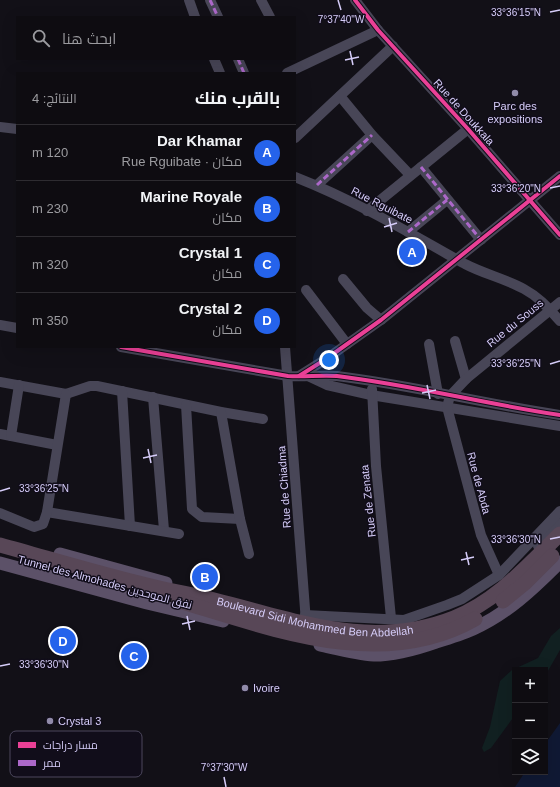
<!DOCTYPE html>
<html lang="ar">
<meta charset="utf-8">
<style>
:root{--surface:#0e0c11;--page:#1c1a1f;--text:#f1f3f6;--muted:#9b9b9f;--line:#2e2c31;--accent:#2563eb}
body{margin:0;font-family:Arial,Cairo,sans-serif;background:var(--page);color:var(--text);direction:rtl}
.controls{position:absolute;right:12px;bottom:12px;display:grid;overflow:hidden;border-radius:0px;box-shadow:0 4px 16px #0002}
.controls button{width:36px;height:36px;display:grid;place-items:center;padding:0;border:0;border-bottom:1px solid var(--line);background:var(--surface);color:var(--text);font:20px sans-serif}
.you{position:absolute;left:329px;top:360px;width:14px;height:14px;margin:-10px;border:3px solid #fff;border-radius:50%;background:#1a73e8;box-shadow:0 0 0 6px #1a73e833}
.badge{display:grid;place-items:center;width:26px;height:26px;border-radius:50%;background:var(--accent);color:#fff;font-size:13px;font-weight:700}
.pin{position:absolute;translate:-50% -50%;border:2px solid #fff;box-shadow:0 1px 4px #0006}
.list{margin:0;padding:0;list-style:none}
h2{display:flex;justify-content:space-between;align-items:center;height:52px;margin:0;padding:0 16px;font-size:17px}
h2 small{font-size:13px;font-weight:400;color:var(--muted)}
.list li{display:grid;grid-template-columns:26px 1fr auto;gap:12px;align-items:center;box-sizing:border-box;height:56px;padding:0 16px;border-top:1px solid var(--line)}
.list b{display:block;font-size:15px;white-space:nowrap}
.list p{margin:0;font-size:13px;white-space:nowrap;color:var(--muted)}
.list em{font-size:13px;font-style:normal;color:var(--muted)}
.icon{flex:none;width:22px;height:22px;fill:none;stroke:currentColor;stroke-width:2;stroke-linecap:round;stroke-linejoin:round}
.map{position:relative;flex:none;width:560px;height:787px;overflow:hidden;direction:ltr}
.search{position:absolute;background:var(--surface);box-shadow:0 4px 16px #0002;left:16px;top:16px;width:280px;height:44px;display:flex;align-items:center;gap:10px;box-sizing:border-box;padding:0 14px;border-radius:0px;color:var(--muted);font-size:15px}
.panel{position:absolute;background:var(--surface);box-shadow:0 4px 16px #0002;left:16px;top:72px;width:280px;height:276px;border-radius:0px;direction:rtl}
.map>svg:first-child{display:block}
.green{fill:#112021}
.water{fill:#101934}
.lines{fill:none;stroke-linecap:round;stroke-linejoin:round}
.minor{stroke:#484657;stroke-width:10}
.major{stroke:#5c5168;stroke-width:13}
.highway{stroke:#584757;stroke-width:15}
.quiet{stroke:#ac68c9;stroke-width:3;stroke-dasharray:6 3;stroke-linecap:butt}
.cycleway-casing{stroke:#110d1a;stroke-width:6}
.cycleway{stroke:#ea4096;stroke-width:4}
.ticks{fill:none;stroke:#d6cdf9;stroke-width:1.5}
.poi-dot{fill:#918baa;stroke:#110d1a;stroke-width:1.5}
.labels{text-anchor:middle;stroke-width:3;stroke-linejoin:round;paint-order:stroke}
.poi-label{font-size:11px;fill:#d6cdf9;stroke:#110d1a;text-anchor:start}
.street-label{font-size:11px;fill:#d6cdf9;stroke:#110d1a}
.key{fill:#110d1a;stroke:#4c475d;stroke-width:1}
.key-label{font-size:11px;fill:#d6cdf9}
.ticks-label{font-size:10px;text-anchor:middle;fill:#d6cdf9;stroke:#110d1a;stroke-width:3;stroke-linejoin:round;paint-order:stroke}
</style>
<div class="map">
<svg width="560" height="787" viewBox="0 0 560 787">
<rect width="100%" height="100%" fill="#121017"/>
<!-- green -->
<path class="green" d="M 560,628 L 560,650 L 545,676 L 545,670 L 515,670 L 515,715 L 491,748 L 484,752 L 482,748 L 490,727 L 500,681 L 512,670 L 538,658 L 551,636 Z"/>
<!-- water -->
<path class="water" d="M 560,723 L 560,787 L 515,787 L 525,772 L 545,772 L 545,744 Z"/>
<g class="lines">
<!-- minor -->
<g class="minor">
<path d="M 189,0 L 195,17"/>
<path d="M 210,0 L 218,17"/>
<path d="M 261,0 L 270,17"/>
<path d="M 355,0 L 378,30 L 468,129 L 560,235"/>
<path d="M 214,59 L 220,73"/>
<path d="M 238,59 L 244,73"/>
<path d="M 287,73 L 378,30"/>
<path d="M 340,96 L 372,135 L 410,175"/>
<path d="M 0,127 L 17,129"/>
<path d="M 295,138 L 393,46"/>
<path d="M 421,167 L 481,240"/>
<path d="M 295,177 C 354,200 410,233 465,264 C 484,274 506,279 524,289 C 539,297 549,309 560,321"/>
<path d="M 317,185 L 372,135"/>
<path d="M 367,211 L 468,129"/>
<path d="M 408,232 L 447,200"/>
<path d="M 343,279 L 367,308 L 381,320"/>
<path d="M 306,290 L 347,344"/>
<path d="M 0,325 L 17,328"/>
<path d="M 455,341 L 466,379"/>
<path d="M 429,344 L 438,394"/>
<path d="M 121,347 L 288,376 C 304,377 320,375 337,376 C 412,385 485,404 560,415"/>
<path d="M 285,347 L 306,622"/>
<path d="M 299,376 L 326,359 L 381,320 L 560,176"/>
<path d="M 310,377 L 327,385 L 371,395 L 560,426"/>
<path d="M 0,382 L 66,394 L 90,386 L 97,386 L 221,412 L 263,419"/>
<path d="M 372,389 L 376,466 L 391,618"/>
<path d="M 122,391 L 130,526"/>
<path d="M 153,397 L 164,530"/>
<path d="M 186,405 L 192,509 L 202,517 L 240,519"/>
<path d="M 221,412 L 240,519 L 249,554"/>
<path d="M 0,434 L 57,445"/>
<path d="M 11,436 L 19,385"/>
<path d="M 47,512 L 179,534"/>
<path d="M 0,513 L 34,527 L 43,524 L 47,512 L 66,394"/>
<path d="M 538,546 L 560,523"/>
<path d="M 499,575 L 481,535 L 447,407 L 450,396 L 466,379 L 560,302"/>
<path d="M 305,615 L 404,620 L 447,605 L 462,599 L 499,575 L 560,511"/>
</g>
<!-- major -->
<g class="major">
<path d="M 60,554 L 166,583"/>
<path d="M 0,563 L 147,603 L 223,621"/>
<path d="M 320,645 C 338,649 356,654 374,655 C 396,655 416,649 436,642 C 449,638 462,634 473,629 C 507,614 534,588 560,562"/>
</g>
<!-- highway -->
<g class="highway">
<path id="s1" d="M 0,545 C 51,559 103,575 155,587 C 175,592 195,595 214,600 C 296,620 370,651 454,618 C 497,601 528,565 560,534"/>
<path d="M 179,601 C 273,629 382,672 475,619"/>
<path d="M 503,601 L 525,583 L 552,556"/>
</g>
<!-- quiet -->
<g class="quiet">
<path d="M 210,0 L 218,17"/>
<path d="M 238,59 L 244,73"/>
<path d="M 421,167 L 481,240"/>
<path d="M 317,185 L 372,135"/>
<path d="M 408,232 L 447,200"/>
</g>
<defs>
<g id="cycleway">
<path d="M 355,0 L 378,30 L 468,129 L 560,235"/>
<path d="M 121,347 L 288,376 C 304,377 320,375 337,376 C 412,385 485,404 560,415"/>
<path d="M 299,376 L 326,359 L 381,320 L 560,176"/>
</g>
</defs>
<!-- cycleway casing -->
<use href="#cycleway" class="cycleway-casing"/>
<!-- cycleway -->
<use href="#cycleway" class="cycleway"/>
</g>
<!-- ticks -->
<path class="ticks" d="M 338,0 L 341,10M 550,12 L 560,10M 350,51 L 353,65M 345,60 L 359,57M 550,188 L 560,186M 389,218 L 392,232M 384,227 L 397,223M 550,364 L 560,361M 427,385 L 430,399M 422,393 L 436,390M 148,449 L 151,463M 143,458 L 157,455M 0,491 L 10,488M 550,539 L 560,537M 466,552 L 469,565M 461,560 L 474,557M 187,616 L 190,630M 182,624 L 195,621M 0,666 L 10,664M 224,777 L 226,787"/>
<!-- markers -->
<g class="poi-dot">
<circle cx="515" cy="93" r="4"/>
<circle cx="245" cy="688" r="4"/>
<circle cx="50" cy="721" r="4"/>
</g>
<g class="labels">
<!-- poi labels -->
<g class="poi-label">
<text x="515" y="110" text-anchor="middle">Parc des<tspan x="515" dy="13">expositions</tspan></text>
<text x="253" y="692">Ivoire</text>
<text x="58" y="725">Crystal 3</text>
</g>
<!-- street labels -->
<g class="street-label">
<text transform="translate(464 112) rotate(48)" y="4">Rue de Doukkala</text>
<text transform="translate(382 205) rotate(27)" y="4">Rue Rguibate</text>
<text transform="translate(515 323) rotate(-39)" y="4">Rue du Souss</text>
<text transform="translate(479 483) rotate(75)" y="4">Rue de Abda</text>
<text transform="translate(284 487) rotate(-94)" y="4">Rue de Chiadma</text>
<text transform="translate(368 501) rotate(-96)" y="4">Rue de Zenata</text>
<text transform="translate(105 582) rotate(15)" y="4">Tunnel des Almohades نفق الموحدين</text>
<text dy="4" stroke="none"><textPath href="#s1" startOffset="324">Boulevard Sidi Mohammed Ben Abdellah</textPath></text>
</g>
</g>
<!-- legend -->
<rect x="10" y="731" width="132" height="46" rx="6" class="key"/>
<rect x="18" y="742" width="18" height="6" fill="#ea4096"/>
<rect x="18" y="760" width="18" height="6" fill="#ac68c9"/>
<g class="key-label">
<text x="43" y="749">مسار دراجات</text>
<text x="43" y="767">ممر</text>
</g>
<g class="ticks-label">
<text x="516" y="16">33°36'15"N</text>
<text x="341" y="23">7°37'40"W</text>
<text x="516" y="192">33°36'20"N</text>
<text x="516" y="367">33°36'25"N</text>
<text x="44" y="492">33°36'25"N</text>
<text x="516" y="543">33°36'30"N</text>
<text x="44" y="668">33°36'30"N</text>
<text x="224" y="771">7°37'30"W</text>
</g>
</svg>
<div class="controls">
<button>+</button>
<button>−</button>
<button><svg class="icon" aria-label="layers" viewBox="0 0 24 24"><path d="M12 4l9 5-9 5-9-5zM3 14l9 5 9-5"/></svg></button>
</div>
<div class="you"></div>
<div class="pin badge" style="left:412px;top:252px">A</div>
<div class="pin badge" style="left:205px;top:577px">B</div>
<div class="pin badge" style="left:134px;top:656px">C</div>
<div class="pin badge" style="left:63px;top:641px">D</div>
<div class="search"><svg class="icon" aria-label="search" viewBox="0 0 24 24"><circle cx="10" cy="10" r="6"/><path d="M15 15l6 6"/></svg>ابحث هنا</div>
<section class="panel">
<h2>بالقرب منك<small>النتائج: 4</small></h2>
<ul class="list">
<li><span class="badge">A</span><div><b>Dar Khamar</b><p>مكان · Rue Rguibate</p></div><em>120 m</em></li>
<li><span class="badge">B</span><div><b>Marine Royale</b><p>مكان</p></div><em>230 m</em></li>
<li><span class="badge">C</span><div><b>Crystal 1</b><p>مكان</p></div><em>320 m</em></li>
<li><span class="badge">D</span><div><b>Crystal 2</b><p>مكان</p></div><em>350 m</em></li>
</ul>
</section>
</div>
